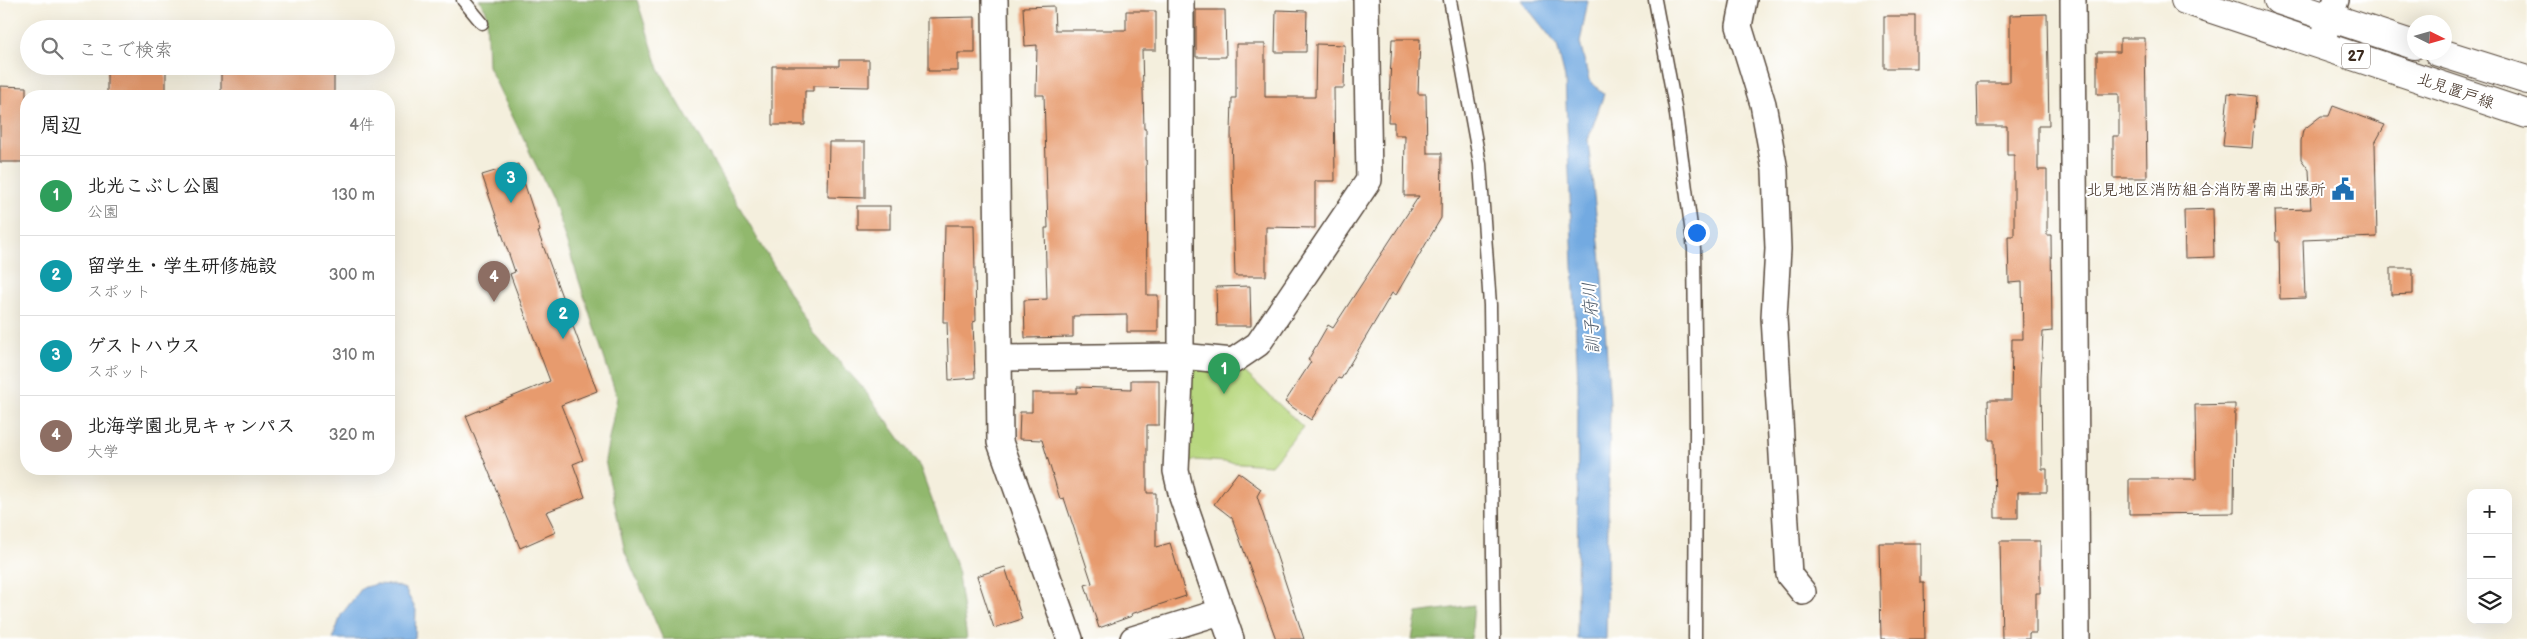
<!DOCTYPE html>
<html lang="ja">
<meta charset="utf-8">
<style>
:root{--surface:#fff;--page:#f6f6f6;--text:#222;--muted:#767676;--line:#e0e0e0;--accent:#d93025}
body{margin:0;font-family:"Balsamiq Sans","Klee One",sans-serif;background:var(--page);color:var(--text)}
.controls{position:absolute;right:15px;bottom:15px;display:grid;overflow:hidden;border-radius:10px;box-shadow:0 5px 20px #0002}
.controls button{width:45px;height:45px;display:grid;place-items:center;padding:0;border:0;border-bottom:1px solid var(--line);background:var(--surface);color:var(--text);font:25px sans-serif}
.compass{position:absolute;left:2407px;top:15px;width:45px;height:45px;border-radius:50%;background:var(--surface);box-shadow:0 5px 20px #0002;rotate:95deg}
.you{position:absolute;left:1696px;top:232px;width:18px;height:18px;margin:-12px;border:4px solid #fff;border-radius:50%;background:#1a73e8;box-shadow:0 0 0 8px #1a73e833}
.badge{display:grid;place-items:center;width:32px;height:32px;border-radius:50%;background:var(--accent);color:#fff;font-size:16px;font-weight:700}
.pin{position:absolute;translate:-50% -41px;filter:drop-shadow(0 1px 2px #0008)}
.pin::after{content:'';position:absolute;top:26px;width:18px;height:15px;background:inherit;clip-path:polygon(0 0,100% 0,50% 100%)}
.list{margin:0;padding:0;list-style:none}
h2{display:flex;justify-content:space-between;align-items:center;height:65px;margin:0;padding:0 20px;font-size:21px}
h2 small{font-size:16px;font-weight:400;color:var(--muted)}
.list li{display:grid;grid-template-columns:32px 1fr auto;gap:15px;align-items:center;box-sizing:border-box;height:80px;padding:0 20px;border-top:1px solid var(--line)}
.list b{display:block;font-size:19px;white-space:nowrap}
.list p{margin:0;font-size:16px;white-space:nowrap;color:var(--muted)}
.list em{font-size:16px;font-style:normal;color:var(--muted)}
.icon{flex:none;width:28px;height:28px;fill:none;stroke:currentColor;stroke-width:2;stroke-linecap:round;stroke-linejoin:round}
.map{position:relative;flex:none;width:2527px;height:639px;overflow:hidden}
.search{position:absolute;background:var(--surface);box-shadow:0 5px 20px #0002;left:20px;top:20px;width:375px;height:55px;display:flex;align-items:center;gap:12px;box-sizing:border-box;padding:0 18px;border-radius:28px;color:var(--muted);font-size:19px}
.panel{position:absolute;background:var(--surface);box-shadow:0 5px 20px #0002;left:20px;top:90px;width:375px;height:385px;border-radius:20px}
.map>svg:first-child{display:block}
.green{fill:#b7d77e;stroke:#79804e}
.forest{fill:#91b86d;stroke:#667146}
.water{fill:#73aae1;stroke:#576a80}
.building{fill:#e79b6e}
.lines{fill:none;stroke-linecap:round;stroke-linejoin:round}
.service-casing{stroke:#57483b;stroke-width:15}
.minor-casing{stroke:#57483b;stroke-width:28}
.primary-casing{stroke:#57483b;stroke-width:30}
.service{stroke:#fff;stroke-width:12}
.minor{stroke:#fff;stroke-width:25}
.primary{stroke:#fff;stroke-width:28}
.labels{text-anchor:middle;stroke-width:4;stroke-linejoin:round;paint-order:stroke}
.shield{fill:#fff;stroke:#766a62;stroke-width:1}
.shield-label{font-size:15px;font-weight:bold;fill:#3b2a1e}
.street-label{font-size:16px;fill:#3b2a1e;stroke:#fff}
.poi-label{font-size:16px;fill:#3b2a1e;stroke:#fff;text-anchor:end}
.water-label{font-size:18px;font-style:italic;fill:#515d6c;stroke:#fff}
</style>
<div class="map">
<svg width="2527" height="639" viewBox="0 0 2527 639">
<rect width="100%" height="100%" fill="#fff"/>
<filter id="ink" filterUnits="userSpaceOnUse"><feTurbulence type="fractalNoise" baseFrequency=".02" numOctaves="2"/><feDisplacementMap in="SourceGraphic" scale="10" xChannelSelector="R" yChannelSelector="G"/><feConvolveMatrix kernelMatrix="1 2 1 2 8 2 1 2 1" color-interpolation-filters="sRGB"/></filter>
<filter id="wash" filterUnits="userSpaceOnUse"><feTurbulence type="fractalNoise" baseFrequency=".0096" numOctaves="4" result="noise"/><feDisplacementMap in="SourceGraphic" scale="20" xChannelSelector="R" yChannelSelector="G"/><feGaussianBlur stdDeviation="1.12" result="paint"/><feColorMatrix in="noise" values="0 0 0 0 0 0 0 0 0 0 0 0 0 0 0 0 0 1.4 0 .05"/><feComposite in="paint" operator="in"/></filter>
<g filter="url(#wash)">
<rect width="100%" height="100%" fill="#f4efdd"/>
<!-- green -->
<path class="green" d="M 1181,356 L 1233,361 L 1303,427 L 1271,465 L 1195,460 L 1176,471 Z"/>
<!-- forest -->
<g class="forest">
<path d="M 479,0 L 637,0 L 659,69 L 813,333 L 863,388 L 920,467 L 957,569 L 967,639 L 663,639 L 625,552 L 605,460 L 617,397 L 552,198 L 488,66 L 486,10 Z"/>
<path d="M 1474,605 L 1471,639 L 1412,639 L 1417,613 Z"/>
</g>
<!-- water -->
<g class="water">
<path d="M 1521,0 L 1588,0 L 1580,43 L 1589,80 L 1604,94 L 1588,140 L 1601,261 L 1610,406 L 1606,639 L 1577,639 L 1578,383 L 1565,78 L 1557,45 Z"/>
<path d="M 376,584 L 394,585 L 405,589 L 416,610 L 415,639 L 333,639 L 341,615 L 362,588 Z"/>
</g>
<g id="blocks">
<!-- building -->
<g class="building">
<path d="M 1054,6 L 1055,30 L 1126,30 L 1126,11 L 1156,11 L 1156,50 L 1142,50 L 1144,129 L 1146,129 L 1147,295 L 1158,295 L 1158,332 L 1127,332 L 1127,315 L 1073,316 L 1073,337 L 1025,338 L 1024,300 L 1047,299 L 1045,228 L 1048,228 L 1044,95 L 1036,95 L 1037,45 L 1025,46 L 1023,7 Z"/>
<path d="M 1196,10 L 1225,10 L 1226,57 L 1196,57 Z"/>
<path d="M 1276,10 L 1307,11 L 1306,52 L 1275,52 Z"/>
<path d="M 2047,14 L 2049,126 L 2038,126 L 2038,170 L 2047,170 L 2047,235 L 2051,235 L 2052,331 L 2043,332 L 2041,378 L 2042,469 L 2047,469 L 2047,492 L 2018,492 L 2018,518 L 1995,518 L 1994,440 L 1989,440 L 1988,400 L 2011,400 L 2012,339 L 2023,339 L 2022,282 L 2009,283 L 2008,236 L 2014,236 L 2014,155 L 2007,155 L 2007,126 L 1978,126 L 1977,82 L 2010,82 L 2010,15 Z"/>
<rect x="1884" y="16" width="32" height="52"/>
<path d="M 975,17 L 975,53 L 958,53 L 958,71 L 928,71 L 928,18 Z"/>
<path d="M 2120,38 L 2145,38 L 2147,178 L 2113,178 L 2113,136 L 2119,136 L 2119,94 L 2097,94 L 2097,52 L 2120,52 Z"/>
<path d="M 1392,39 L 1420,39 L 1418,94 L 1426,94 L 1427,153 L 1442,153 L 1441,218 L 1396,295 L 1392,293 L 1341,379 L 1338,378 L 1311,420 L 1285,402 L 1311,362 L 1308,360 L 1328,325 L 1333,328 L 1419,196 L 1404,196 L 1405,135 L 1394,135 L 1394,122 L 1388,122 Z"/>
<path d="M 1236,44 L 1265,44 L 1265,97 L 1315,97 L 1316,44 L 1345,45 L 1344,88 L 1334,88 L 1335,181 L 1315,181 L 1315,228 L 1266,227 L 1266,276 L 1235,276 L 1231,134 L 1232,98 L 1236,98 Z"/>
<path d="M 839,60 L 869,60 L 869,87 L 813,86 L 813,91 L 805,91 L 805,125 L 772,125 L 772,66 L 839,66 Z"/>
<rect x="107" y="66" width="59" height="30"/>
<rect x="221" y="66" width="113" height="30"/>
<path d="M 0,86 L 26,87 L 26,162 L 0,162 Z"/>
<path d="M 2228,93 L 2256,96 L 2252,148 L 2223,146 Z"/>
<path d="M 2333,106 L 2385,125 L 2375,143 L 2377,237 L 2303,240 L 2305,298 L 2280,299 L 2279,241 L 2276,241 L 2275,210 L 2311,209 L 2309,170 L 2301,159 L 2301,141 L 2303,130 L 2321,116 L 2329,116 Z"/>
<path d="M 829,142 L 865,142 L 865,198 L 828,197 Z"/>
<path d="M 518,164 L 540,231 L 538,232 L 597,391 L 561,405 L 583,460 L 573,464 L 585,497 L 546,512 L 556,532 L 520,548 L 466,416 L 550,381 L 510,274 L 515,272 L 482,175 Z"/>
<rect x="857" y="206" width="33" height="23"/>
<path d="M 2213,209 L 2214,257 L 2185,258 L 2184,210 Z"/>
<path d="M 945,225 L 974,225 L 976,321 L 973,322 L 975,378 L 949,380 L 947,322 L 943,322 Z"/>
<path d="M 2391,268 L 2413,268 L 2413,294 L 2391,295 Z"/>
<path d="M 1250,286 L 1251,326 L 1217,326 L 1216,287 Z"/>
<path d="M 1131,380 L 1159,380 L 1159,425 L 1147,425 L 1147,493 L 1156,493 L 1156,547 L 1170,543 L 1186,596 L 1131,614 L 1132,616 L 1099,628 L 1085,585 L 1092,583 L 1064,498 L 1060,499 L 1042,440 L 1019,439 L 1020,412 L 1032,412 L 1032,393 L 1077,393 L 1077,387 L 1131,389 Z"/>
<path d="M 2235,404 L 2234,513 L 2129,514 L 2129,479 L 2196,479 L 2195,405 Z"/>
<path d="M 1238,472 L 1261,489 L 1257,496 L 1304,639 L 1276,639 L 1232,518 L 1214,504 Z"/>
<path d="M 2000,541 L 2040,541 L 2040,593 L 2036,593 L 2036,633 L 2029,633 L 2029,639 L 2002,639 Z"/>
<path d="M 1879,543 L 1920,543 L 1920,582 L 1924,582 L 1925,639 L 1881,639 Z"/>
<path d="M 1005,567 L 1022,619 L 994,628 L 977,576 Z"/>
</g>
</g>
</g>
<g filter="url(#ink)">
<use href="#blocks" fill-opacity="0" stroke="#57483b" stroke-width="1"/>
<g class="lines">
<defs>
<g id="service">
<path d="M 463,0 L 482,23"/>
<path d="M 1450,0 L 1480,164 L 1490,305 L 1494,639"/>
<path d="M 1655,0 L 1675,107 L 1694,249 L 1696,428 L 1695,639"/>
</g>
<g id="minor">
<path d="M 995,0 L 1000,442 L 1070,639"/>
<path d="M 1181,0 L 1181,356 L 1176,471 L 1182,497 L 1231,639"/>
<path d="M 1744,0 L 1739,26 L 1763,104 L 1775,170 L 1778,249 L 1774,317 L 1789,575 L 1803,592"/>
<path d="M 2073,0 L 2077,639"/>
<path d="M 2321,44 L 2336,0"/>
<path d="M 1000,358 L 1181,356 L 1233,361 L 1258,344 L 1369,180 L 1366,0"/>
<path d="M 1133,639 L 1220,612"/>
</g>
<g id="primary">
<path d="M 2185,0 L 2527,114"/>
<path d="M 2278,0 L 2414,45"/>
<path d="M 2438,52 L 2527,80"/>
</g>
</defs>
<!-- service casing -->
<use href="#service" class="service-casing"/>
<!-- minor casing -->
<use href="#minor" class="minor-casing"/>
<!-- primary casing -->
<use href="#primary" class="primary-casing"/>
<!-- service -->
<use href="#service" class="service"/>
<!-- minor -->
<use href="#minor" class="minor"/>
<!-- primary -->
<use href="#primary" class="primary"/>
</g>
</g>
<!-- icons -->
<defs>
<symbol id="civic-bare" viewBox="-9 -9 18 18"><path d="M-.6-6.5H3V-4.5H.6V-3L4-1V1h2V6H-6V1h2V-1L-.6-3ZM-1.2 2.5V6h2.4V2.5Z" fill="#1f6fb2" stroke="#fff" stroke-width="2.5" paint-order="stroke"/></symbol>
</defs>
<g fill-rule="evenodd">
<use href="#civic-bare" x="2327" y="173" width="32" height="32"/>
</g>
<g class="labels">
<!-- shield labels -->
<rect class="shield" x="2342" y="43.5" width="28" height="25" rx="4"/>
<g class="shield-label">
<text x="2356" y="61">27</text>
</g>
<!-- street labels -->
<g class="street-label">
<text transform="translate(2456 90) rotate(19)" y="6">北見置戸線</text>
</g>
<!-- poi labels -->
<g class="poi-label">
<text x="2326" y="195">北見地区消防組合消防署南出張所</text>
</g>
<!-- water labels -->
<g class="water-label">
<text transform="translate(1591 318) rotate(-93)" y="6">訓子府川</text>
</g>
</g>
</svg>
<div class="controls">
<button>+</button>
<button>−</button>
<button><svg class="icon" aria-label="layers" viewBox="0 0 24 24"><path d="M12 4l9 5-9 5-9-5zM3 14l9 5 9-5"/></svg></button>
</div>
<svg class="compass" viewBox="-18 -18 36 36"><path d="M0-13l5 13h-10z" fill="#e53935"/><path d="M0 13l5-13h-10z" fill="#767676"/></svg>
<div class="you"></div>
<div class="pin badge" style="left:1224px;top:394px;background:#2e9e5b">1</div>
<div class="pin badge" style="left:563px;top:339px;background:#0f9aa8">2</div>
<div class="pin badge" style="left:511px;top:203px;background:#0f9aa8">3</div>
<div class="pin badge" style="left:494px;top:302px;background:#8d6e63">4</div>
<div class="search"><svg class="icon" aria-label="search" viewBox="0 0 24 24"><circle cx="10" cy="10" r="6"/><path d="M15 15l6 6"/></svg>ここで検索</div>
<section class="panel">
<h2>周辺<small>4件</small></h2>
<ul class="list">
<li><span class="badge" style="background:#2e9e5b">1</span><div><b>北光こぶし公園</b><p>公園</p></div><em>130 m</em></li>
<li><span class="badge" style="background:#0f9aa8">2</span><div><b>留学生・学生研修施設</b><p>スポット</p></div><em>300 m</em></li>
<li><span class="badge" style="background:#0f9aa8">3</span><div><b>ゲストハウス</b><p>スポット</p></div><em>310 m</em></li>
<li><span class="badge" style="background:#8d6e63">4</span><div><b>北海学園北見キャンパス</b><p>大学</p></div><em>320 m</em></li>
</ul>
</section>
</div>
